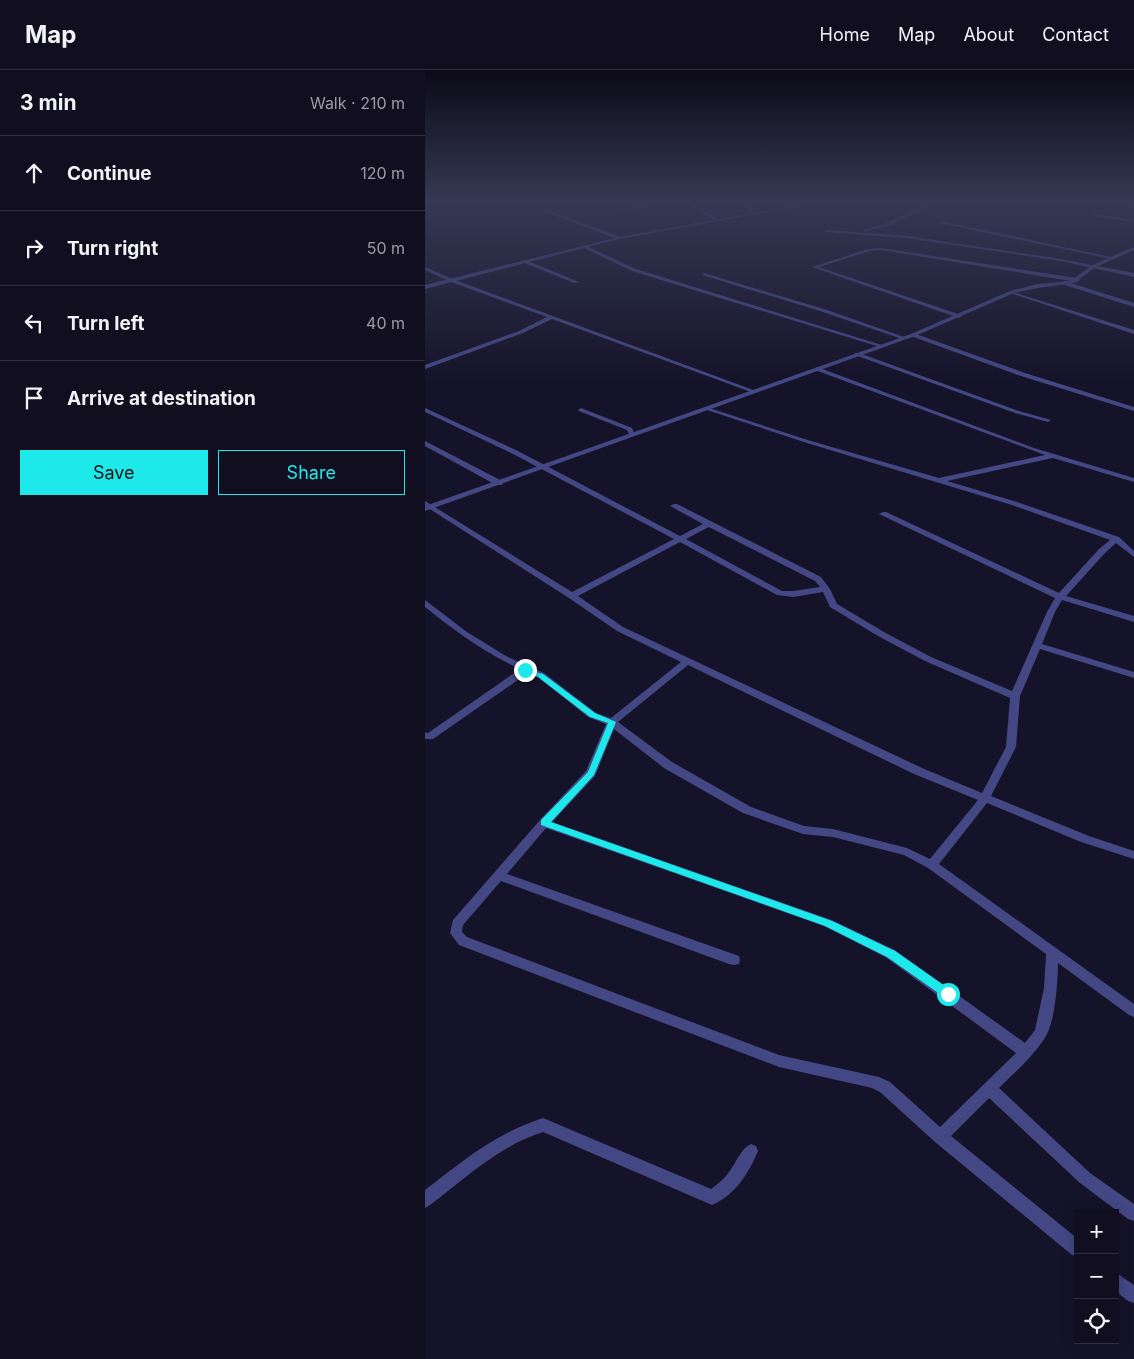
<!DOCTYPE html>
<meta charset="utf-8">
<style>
:root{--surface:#100e1f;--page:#1e1c2c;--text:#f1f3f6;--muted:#9c9ca4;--line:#302e3d;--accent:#1de9ea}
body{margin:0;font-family:Inter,sans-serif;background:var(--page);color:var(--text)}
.controls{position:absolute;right:15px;bottom:15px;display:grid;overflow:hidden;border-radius:0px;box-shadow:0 2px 12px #0003}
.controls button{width:45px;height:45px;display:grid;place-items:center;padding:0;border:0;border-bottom:1px solid var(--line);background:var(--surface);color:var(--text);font:25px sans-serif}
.stop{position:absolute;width:15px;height:15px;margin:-11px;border:4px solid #1de9ea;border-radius:50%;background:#fff}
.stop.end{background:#1de9ea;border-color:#fff;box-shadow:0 1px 5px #0008}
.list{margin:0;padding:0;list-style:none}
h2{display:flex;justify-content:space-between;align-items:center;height:65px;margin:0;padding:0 20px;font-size:21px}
h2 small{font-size:16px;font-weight:400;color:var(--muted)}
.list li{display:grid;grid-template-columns:32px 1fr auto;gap:15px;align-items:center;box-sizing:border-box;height:75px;padding:0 20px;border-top:1px solid var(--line)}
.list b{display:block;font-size:19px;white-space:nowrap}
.list em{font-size:16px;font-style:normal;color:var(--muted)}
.actions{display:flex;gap:10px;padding:15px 20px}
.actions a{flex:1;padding:11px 0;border:1px solid var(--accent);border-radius:0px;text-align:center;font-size:18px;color:var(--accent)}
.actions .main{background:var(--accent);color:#111}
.icon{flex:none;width:28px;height:28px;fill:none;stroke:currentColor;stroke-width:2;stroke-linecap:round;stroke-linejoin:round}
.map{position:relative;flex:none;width:709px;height:1289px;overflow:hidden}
header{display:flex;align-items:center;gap:30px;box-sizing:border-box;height:70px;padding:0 25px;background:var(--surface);border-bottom:1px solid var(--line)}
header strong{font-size:24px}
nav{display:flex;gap:28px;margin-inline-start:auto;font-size:18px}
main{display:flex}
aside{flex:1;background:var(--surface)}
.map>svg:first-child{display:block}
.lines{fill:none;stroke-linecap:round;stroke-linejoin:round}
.minor{fill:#434784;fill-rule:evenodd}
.tertiary{fill:#434784;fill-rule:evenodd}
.route{fill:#1de9ea}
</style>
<header>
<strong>Map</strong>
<nav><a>Home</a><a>Map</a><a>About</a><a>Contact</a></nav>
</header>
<main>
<aside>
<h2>3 min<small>Walk · 210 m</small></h2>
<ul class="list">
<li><svg class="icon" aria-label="ahead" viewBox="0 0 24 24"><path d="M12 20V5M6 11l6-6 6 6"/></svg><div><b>Continue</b></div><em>120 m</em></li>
<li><svg class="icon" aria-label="right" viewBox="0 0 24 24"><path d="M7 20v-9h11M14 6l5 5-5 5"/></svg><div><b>Turn right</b></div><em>50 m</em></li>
<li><svg class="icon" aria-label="left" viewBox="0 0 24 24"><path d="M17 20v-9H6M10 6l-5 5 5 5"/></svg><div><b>Turn left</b></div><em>40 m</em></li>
<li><svg class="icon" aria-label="arrive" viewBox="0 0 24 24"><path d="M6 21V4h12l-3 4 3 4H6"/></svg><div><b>Arrive at destination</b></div></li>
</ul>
<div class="actions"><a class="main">Save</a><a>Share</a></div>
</aside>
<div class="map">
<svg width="709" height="1289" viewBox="0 0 709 1289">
<rect width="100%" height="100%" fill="#151329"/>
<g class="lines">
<!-- minor -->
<g class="minor">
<path d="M 238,130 L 247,130 L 199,141 L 197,140 Z"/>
<path d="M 256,130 L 261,130 L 295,150 L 291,151 Z"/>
<path d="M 305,130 L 311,130 L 336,144 L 332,145 Z"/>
<path d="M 385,130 L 391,130 L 397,133 L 395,134 Z"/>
<path d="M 511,130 L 517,130 L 466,155 L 440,161 L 438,160 L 462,153 Z"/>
<path d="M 669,130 L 679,130 L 709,136 L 709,138 Z"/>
<path d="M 120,139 L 196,167 L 196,168 L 192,169 L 118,141 Z"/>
<path d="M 670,144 L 709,150 L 709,152 L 668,146 Z"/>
<path d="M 516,151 L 686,187 L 688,188 L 686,189 L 514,153 Z"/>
<path d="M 402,160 L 482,166 L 636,189 L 709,203 L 709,207 L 636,191 L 482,168 L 400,162 Z"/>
<path d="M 159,175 L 211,199 L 460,276 L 455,277 L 207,201 L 157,177 Z"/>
<path d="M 456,178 L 652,208 L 655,210 L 652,212 L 456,180 L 445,181 L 394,197 L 536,245 L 537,246 L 534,248 L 387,197 L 443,179 Z"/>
<path d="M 99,191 L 103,191 L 154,212 L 149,213 L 99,193 Z"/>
<path d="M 0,197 L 30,210 L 331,321 L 326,322 L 127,249 L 98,263 L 0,299 L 0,295 L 94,261 L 122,247 L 26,212 L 0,200 Z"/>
<path d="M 279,203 L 399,239 L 482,268 L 477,269 L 395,241 L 277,205 Z"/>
<path d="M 639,211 L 709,233 L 709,237 L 637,214 Z"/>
<path d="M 585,221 L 709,260 L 709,264 L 585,223 Z"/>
<path d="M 488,263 L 600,303 L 709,337 L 709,341 L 596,306 L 486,266 L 485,265 Z"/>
<path d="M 430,283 L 434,283 L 594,341 L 626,350 L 623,352 L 590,343 L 430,285 Z"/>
<path d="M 392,297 L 609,378 L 709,408 L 709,412 L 628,388 L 522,411 L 592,432 L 694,467 L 709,481 L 709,487 L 691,473 L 680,483 L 641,526 L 709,546 L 709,552 L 637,530 L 630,542 L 617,574 L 709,602 L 709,608 L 615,579 L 595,626 L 591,677 L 566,726 L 664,766 L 709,781 L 709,789 L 656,772 L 562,733 L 514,794 L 709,934 L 709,947 L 704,945 L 633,893 C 633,911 630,951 621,966 C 609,986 590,1002 574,1018 L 665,1103 L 709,1134 L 709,1151 L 703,1149 L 655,1113 L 564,1028 L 526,1066 L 653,1169 L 653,1187 L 647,1185 L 510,1072 L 455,1022 L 447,1018 L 354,997 L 34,875 L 25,863 L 28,850 L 115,750 L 161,701 L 181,654 L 163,647 L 113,607 L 103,603 L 8,669 L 0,669 L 0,662 L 3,663 L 95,599 C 60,583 30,561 0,537 L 0,530 L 42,562 L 81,586 L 119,603 L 171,643 L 186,648 L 256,592 L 192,561 L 144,528 L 0,436 L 0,431 L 147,522 L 249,469 L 88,384 L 0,342 L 0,338 L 93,381 L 255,466 L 278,454 L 245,436 L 249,434 L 252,434 L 396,507 L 405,519 L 412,534 L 459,562 L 506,587 L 587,621 L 622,542 L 630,528 L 454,444 L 458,442 L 461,442 L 634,523 L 674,479 L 685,470 L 587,435 L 382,373 L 279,339 L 284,338 L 386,371 L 514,408 L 620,385 L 390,300 L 389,299 ZM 284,457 L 390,511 L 395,517 L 368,521 L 357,521 L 261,469 ZM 255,472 L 352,525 L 368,527 L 398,522 L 405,537 L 453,566 L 500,591 L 585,628 L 581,677 L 557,723 L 497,698 L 198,557 L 153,526 ZM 263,595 L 489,704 L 553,730 L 505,789 L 482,778 L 408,759 L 379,756 L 326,737 L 247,692 L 193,652 ZM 189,659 L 239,698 L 318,743 L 378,764 L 408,767 L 479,785 L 503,798 L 621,884 L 619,918 L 610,960 L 600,973 L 470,880 L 407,850 L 127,752 L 170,706 ZM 121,758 L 399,856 L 462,888 L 591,983 L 515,1057 L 465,1012 L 454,1007 L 354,985 L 42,867 L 37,862 L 38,855 L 76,811 L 304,894 L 309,895 L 314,894 L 315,890 L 314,886 L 82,804 Z"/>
<path d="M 156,338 L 207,358 L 210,365 L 205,366 L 202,360 L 154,341 L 153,340 Z"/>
<path d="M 0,371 L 77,411 L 78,413 L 77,415 L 71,415 L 0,376 Z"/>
<path d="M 118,1048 L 286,1119 C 293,1114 299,1109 304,1102 C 311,1093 316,1078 326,1074 L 331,1076 L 333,1081 C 324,1103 310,1125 287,1135 L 118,1062 C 74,1076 41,1108 5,1135 L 0,1138 L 0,1120 C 39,1090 71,1063 118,1048 Z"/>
<path d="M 690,1202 L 709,1215 L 709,1233 L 703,1231 L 690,1221 Z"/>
</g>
<!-- tertiary -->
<g class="tertiary">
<path d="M 399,130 L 409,130 L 194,169 L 0,219 L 0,215 L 194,167 Z"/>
<path d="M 709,177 L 709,180 L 671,197 L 649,213 L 613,218 L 589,223 L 490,266 L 0,441 L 0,436 L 486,264 L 585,221 L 613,214 L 646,211 L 667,195 Z"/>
</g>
</g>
<!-- sky -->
<linearGradient id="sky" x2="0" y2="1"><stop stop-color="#0c0a17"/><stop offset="0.42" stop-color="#353954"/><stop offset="1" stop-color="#353954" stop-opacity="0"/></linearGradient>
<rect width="709" height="311" fill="url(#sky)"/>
<!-- route -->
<path class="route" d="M 97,598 L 118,604 L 170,643 L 191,652 L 169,705 L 126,752 L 407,851 L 470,881 L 527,921 L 529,924 L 527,927 L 519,927 L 462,887 L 400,856 L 116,755 L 116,750 L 163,702 L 183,653 L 165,647 L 113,607 L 97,602 Z"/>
</svg>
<div class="controls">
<button>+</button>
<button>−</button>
<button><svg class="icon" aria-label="locate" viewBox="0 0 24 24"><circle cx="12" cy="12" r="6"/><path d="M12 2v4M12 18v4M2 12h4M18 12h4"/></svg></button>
</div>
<div class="stop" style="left:523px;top:924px"></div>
<div class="stop end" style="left:100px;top:600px"></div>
</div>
</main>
